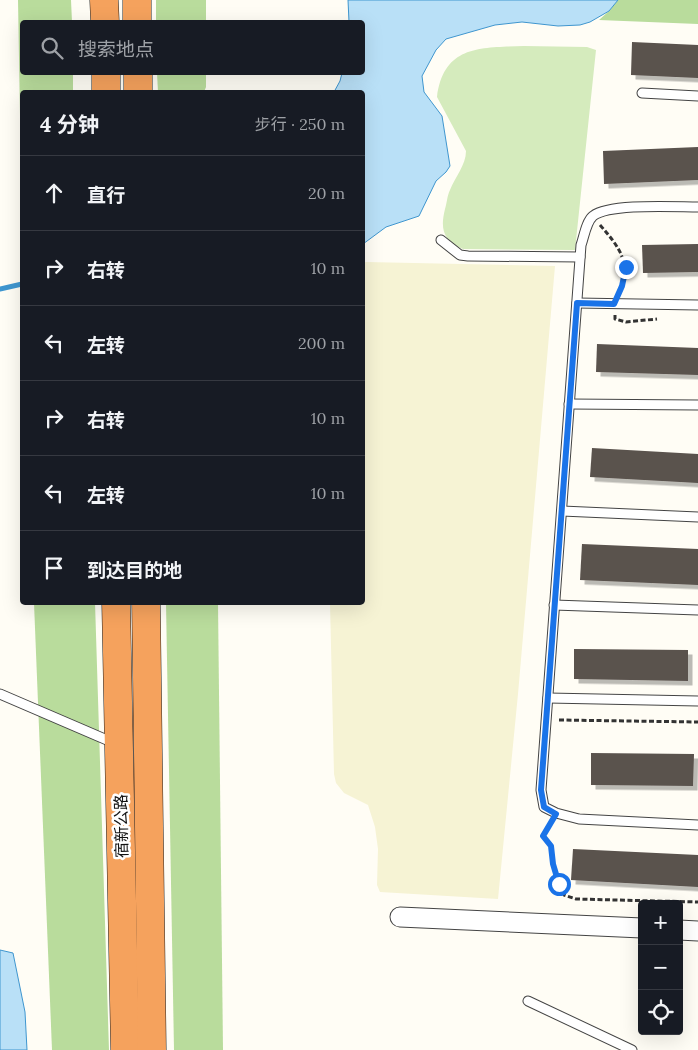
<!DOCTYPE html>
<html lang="zh">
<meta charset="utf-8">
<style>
:root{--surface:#171b24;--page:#20242c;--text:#f1f3f6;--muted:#9ea1a6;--line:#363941}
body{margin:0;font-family:Lora,"Noto Sans SC",serif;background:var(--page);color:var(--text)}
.controls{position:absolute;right:15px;bottom:15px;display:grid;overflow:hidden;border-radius:5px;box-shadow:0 5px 20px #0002}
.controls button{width:45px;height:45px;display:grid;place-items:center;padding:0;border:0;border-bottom:1px solid var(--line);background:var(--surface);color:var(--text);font:25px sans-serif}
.stop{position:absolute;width:15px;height:15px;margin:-11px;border:4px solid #1a73e8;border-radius:50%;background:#fff}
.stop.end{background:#1a73e8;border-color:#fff;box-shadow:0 1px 5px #0008}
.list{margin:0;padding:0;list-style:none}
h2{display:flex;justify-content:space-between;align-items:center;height:65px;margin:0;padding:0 20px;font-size:21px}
h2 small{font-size:16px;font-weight:400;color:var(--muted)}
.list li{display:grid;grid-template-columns:32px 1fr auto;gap:15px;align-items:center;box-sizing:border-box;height:75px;padding:0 20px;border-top:1px solid var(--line)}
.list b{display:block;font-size:19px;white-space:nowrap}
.list em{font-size:16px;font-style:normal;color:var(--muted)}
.icon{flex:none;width:28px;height:28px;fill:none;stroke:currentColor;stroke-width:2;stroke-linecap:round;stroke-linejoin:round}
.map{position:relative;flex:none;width:698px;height:1050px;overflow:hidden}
.search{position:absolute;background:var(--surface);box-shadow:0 5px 20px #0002;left:20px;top:20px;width:345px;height:55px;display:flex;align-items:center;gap:12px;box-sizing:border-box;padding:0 18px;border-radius:5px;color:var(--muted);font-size:19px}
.panel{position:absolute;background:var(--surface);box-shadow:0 5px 20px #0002;left:20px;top:90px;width:345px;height:515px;border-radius:5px}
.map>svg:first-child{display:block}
.farmland{fill:#f6f3d4}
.green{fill:#d5ebbd}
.forest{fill:#b9dc9c}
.water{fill:#b9e0f7;stroke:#3f96cf}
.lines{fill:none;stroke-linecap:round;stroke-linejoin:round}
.stream{stroke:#3f96cf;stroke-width:5}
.building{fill:#5a524d;filter:url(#shadow)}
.lane-casing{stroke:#444;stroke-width:11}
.street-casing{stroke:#444;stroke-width:21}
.highway-casing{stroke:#222;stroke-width:29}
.path{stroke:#333;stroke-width:3;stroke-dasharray:5 2.5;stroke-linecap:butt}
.lane{stroke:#fff;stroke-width:9}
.street{stroke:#fff;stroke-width:19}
.highway{stroke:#f5a25d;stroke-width:28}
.route{stroke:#1a73e8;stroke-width:6}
.labels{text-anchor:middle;stroke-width:5;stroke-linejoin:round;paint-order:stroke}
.street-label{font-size:16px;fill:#111;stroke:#fff}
</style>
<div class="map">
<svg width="698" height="1050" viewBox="0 0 698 1050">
<defs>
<filter id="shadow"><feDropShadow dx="4.5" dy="4.5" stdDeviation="0" flood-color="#0004"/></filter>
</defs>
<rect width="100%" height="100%" fill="#fffdf5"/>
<!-- farmland -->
<path class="farmland" d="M 366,262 L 555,266 L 518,694 L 498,899 L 380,892 L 377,885 L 378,849 L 375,827 L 368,805 L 344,793 L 336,783 L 334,774 L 330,603 L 362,602 L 362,263 Z"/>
<!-- green -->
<path class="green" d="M 524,46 L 587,47 L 596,50 L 575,250 L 463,249 C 443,241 440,229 445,209 C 447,203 447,196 450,190 C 455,177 466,165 466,151 L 437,97 C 444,44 482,48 524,46 Z"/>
<!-- forest -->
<g class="forest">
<path d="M 18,0 L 71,0 L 72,22 L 22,22 L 22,72 L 73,73 L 73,92 L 22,92 L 22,232 Z"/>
<rect x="156" y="0" width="50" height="22"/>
<path d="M 618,0 L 698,0 L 698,24 L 599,20 L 609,11 Z"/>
<path d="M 157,73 L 206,73 L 206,87 L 204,92 L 158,92 Z"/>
<path d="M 34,603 L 95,603 L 109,1050 L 52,1050 Z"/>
<path d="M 166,603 L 218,603 L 223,1050 L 174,1050 Z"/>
</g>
<!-- water -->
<g class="water">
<path d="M 348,0 L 618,0 L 609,11 L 590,22 L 580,25 L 558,26 L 522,22 L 495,25 L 446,39 L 436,50 L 422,76 L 424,92 L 442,116 L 450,166 L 446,172 L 436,181 L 419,216 L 386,227 L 363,244 L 362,92 L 334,92 L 340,81 L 342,73 L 362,72 L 362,22 L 349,22 Z"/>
<path d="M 0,950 L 13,953 L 25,1012 L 27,1050 L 0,1050 Z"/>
</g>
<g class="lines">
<!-- stream -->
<path class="stream" d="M 0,289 L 22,284"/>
</g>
<!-- building -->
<g class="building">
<path d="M 632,42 L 698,45 L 698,78 L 631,75 Z"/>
<path d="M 698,147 L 698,180 L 604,184 L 603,151 Z"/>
<path d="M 698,244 L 698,272 L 643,273 L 642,245 Z"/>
<path d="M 597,344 L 698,348 L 698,375 L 596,372 Z"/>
<path d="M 592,448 L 698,454 L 698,483 L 590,477 Z"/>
<path d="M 582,544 L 698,549 L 698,585 L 580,580 Z"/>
<path d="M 574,649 L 688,650 L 688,681 L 574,679 Z"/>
<path d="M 591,753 L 694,754 L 693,786 L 591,785 Z"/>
<path d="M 573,849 L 698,855 L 698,887 L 571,880 Z"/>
</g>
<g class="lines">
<defs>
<g id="lane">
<path d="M 642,93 L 698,96"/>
<path d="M 698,207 C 675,207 610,203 593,216 C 586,222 584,237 581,245 L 541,790 L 544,807 L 556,813 L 579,819 L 698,825"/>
<path d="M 441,240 L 460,255 L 468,256 L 580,257"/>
<path d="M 577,303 L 698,305"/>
<path d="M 569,404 L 698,405"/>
<path d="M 562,511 L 698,517"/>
<path d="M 554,605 L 698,610"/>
<path d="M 0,694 L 114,743"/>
<path d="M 548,698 L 698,701"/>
<path d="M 528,1001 L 632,1050"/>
</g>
<g id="street">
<path d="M 400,917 L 642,928"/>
<path d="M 679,930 L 698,931"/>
</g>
<g id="highway">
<path d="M 104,0 L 105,22"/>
<path d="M 137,0 L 137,22"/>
<path d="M 106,72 L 106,92"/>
<path d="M 138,72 L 138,92"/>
<path d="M 116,602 L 125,1050"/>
<path d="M 146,602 L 152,1050"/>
</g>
</defs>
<!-- lane casing -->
<use href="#lane" class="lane-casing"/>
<!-- street casing -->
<use href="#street" class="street-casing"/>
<!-- highway casing -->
<use href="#highway" class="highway-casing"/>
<!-- path -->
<g class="path">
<path d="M 600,225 C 620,248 632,263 619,293"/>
<path d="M 615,315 L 615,319 L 626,322 L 657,319"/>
<path d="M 559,720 L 698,722"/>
<path d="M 550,823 L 543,836 L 551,847 L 553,864 L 564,895 L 576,899 L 698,902"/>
</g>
<!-- lane -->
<use href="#lane" class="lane"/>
<!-- street -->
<use href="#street" class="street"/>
<!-- highway -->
<use href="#highway" class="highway"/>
</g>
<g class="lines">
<!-- route -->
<path class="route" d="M 559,884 L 553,864 L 551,846 L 543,836 L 556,814 L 544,807 L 541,790 L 577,303 L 614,304 L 622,286 L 626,267"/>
</g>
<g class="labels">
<!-- street labels -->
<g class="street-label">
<text transform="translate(121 826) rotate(-91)" y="6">宿新公路</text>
</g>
</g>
</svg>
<div class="controls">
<button>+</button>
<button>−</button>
<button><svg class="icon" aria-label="locate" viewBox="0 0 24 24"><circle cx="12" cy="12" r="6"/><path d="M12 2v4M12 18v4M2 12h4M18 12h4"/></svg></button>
</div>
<div class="stop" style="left:559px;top:884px"></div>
<div class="stop end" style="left:626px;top:267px"></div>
<div class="search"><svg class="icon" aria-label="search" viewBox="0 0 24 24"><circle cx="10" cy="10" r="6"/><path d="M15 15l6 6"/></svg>搜索地点</div>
<section class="panel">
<h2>4 分钟<small>步行 · 250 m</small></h2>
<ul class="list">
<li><svg class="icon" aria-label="ahead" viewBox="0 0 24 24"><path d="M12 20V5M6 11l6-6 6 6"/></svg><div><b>直行</b></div><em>20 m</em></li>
<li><svg class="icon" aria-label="right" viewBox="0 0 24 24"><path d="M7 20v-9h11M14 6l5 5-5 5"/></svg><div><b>右转</b></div><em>10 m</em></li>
<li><svg class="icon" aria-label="left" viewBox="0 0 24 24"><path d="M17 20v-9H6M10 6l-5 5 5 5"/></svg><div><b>左转</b></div><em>200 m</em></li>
<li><svg class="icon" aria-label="right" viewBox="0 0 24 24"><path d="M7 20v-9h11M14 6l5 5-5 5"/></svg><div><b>右转</b></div><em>10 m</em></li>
<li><svg class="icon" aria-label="left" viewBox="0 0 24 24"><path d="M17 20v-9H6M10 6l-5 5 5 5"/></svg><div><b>左转</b></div><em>10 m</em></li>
<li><svg class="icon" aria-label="arrive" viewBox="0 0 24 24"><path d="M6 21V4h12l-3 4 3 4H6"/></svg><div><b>到达目的地</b></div></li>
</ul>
</section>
</div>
